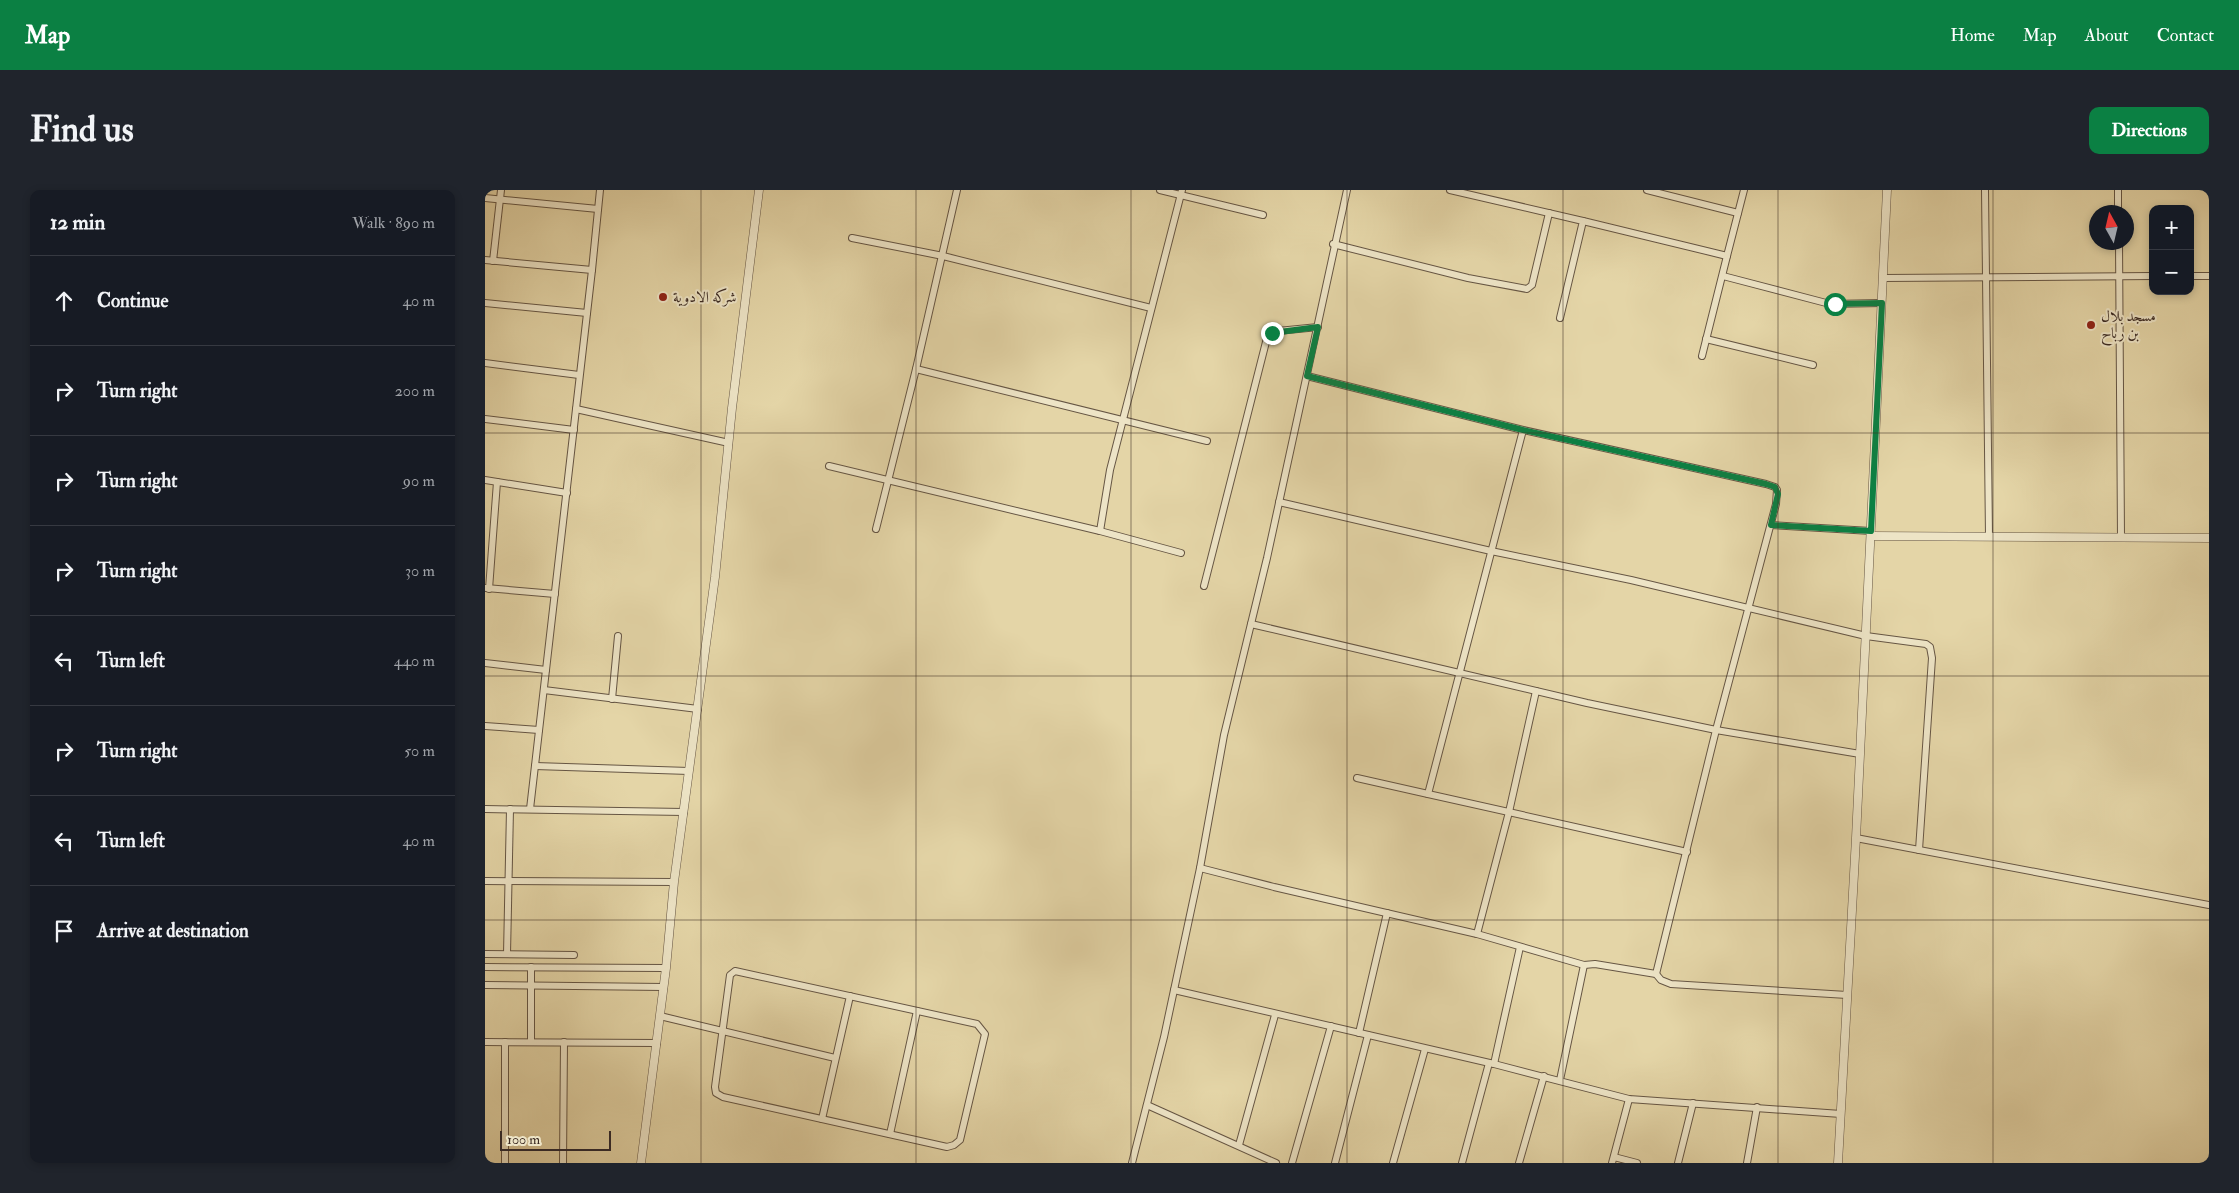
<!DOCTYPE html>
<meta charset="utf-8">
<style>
:root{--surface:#171b24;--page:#20242c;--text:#f1f3f6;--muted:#9ea1a6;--line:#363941;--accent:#0b8043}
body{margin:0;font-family:"IM FELL Double Pica",Amiri,serif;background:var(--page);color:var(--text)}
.controls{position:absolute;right:15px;top:15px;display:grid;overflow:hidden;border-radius:10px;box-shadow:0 2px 8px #0003}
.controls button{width:45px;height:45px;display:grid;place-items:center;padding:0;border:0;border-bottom:1px solid var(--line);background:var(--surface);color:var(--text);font:25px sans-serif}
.compass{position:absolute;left:1604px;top:15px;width:45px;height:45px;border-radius:50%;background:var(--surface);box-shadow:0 2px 8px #0003;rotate:352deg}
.scale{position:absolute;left:15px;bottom:12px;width:111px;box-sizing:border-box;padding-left:5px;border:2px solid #3c2b23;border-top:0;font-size:14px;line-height:18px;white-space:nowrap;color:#3c2b23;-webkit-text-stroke:4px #ede4c6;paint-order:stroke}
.stop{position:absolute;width:15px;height:15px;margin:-11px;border:4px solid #0b8043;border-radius:50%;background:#fff}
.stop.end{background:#0b8043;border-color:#fff;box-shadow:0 1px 5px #0008}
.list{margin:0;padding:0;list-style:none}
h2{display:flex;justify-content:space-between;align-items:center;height:65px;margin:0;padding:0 20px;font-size:21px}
h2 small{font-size:16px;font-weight:400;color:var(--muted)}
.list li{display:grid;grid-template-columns:32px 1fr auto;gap:15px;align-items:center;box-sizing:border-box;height:90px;padding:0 20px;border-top:1px solid var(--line)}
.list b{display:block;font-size:19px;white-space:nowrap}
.list em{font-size:16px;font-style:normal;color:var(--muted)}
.icon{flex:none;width:28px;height:28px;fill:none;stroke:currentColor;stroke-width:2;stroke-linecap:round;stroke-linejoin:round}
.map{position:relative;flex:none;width:1724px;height:973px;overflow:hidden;border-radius:10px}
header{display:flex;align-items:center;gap:30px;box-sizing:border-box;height:70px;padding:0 25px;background:var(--accent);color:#fff}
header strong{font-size:24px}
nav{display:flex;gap:28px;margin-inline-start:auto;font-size:18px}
.intro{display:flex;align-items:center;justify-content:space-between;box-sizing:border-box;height:120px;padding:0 30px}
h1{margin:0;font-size:35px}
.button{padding:12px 22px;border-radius:10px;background:var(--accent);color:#fff;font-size:18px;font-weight:700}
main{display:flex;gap:30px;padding:0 30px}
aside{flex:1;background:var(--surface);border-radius:10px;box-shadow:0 2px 8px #0003}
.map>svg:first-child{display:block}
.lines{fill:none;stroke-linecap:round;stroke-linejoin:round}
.minor-casing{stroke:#665644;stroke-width:8}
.tertiary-casing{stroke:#665644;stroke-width:9}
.minor{stroke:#ede4c6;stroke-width:6}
.tertiary{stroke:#ede4c6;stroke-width:8}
.route{stroke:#0b8043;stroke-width:6}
.grid{fill:none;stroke:#3c2b23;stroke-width:1;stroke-opacity:0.55}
.poi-dot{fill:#8f2418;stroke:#ede4c6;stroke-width:2}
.labels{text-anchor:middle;stroke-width:4;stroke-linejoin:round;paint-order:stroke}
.poi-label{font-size:15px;fill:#3c2b23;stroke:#ede4c6;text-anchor:start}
</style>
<header>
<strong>Map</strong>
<nav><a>Home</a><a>Map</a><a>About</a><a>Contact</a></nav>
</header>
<div class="intro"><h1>Find us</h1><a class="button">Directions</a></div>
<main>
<aside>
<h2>12 min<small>Walk · 890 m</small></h2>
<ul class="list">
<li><svg class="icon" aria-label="ahead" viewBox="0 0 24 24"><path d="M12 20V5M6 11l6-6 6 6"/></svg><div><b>Continue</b></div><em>40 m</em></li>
<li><svg class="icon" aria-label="right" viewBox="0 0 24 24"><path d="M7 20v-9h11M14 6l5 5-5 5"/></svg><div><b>Turn right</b></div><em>200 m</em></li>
<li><svg class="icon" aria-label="right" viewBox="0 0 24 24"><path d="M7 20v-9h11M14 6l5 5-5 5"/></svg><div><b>Turn right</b></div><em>90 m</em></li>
<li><svg class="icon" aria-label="right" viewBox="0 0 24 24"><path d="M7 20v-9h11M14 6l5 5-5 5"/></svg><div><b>Turn right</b></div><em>30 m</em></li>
<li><svg class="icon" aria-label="left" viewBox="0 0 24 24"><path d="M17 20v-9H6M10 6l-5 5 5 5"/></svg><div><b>Turn left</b></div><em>440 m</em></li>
<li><svg class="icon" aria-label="right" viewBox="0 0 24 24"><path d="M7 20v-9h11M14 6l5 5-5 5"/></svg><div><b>Turn right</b></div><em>50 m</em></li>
<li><svg class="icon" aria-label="left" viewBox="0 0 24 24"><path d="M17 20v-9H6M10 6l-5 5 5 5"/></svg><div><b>Turn left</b></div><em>40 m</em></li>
<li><svg class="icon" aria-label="arrive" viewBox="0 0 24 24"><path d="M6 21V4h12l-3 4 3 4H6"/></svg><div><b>Arrive at destination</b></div></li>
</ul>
</aside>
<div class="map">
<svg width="1724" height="973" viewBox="0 0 1724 973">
<rect width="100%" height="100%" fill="#e4d5a7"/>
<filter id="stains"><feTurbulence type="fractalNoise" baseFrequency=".004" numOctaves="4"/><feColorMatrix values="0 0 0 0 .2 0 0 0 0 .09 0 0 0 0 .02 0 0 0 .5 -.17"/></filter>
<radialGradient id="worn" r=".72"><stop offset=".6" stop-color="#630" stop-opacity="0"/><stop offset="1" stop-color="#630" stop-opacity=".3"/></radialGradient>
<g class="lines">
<defs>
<g id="minor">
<path d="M 675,0 L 778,25"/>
<path d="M 965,0 L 1098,31 L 1075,128"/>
<path d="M 1162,0 L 1253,23"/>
<path d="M 1500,0 L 1504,346"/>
<path d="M 1633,0 L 1633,22"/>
<path d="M 0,8 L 113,19"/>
<path d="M 1098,31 L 1242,66 L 1259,0"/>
<path d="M 367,48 L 458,66 L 666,118"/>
<path d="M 1634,52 L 1636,347"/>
<path d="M 848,54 L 983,88 L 1042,99 L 1047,95 L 1064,23"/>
<path d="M 0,70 L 107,80 L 45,619"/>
<path d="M 8,71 L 16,0"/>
<path d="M 107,80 L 115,0"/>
<path d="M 1238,86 L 1345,114 L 1397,113"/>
<path d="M 1705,86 L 1724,86"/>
<path d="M 1398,88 L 1668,86"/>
<path d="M 0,113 L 102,123"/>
<path d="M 1221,149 L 1328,175"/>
<path d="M 1217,166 L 1242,66"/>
<path d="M 0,173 L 94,185"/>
<path d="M 431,179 L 722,251"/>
<path d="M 822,186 L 1038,240 L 1281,294 L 1290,297 L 1292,300 L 1291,314 L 1231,540 L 1171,784"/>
<path d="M 91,219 L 244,253"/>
<path d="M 0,229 L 89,240"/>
<path d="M 344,276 L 615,341 L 696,363"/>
<path d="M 0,290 L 82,303"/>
<path d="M 794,312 L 1006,361 L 1146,390 L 1381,446 L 1441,454 L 1445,457 L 1447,468 L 1434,660"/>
<path d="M 1286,335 L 1386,341"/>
<path d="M 391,339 L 431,179 L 472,0"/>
<path d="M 615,341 L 625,280 L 697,0"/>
<path d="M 719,396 L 782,148 L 793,141 L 833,137"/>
<path d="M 1,398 L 70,404"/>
<path d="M 4,399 L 12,292"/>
<path d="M 766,434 L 1102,513 L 1231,540 L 1375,564"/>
<path d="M 0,473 L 61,480"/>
<path d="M 59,500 L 213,519"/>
<path d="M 127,509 L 133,446"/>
<path d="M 0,536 L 54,540"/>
<path d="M 50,576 L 204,581"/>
<path d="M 872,588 L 943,604 L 1038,240"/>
<path d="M 943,604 L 1202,662"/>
<path d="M 0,619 L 199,622"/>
<path d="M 1371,648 L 1724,715"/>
<path d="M 715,678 L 789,697 L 992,744 L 1099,775 L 1110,774 L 1171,784 L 1176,790 L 1186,794 L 1362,805"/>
<path d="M 0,691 L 189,692"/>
<path d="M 992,744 L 1024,622 L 1051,501"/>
<path d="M 0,764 L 89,765"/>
<path d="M 22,764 L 25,619"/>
<path d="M 0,777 L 181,778"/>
<path d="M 46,777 L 46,852"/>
<path d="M 250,781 L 492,834 L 500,844 L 475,950 L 469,955 L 462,957 L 238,907 L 231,903 L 230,897 L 245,785 Z"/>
<path d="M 0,795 L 179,797"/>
<path d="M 689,800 L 1009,874 L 1144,909 L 1356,924"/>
<path d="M 175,826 L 350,868"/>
<path d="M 874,843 L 902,723"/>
<path d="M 0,852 L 172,853"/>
<path d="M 20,852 L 20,973"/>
<path d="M 1009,874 L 1035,757"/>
<path d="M 1075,890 L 1099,775"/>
<path d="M 662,915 L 791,973"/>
<path d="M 337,929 L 365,806"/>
<path d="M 405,944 L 432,821"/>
<path d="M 754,955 L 790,825"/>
<path d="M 1129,967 L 1152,973"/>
<path d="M 78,973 L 79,852"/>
<path d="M 647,973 L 679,847 L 715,678 L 739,545 L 782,368 L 862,0"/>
<path d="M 807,973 L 846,836"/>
<path d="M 850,973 L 883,845"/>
<path d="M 908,973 L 940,859"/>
<path d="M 977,973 L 1004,873"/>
<path d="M 1034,973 L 1059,886"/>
<path d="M 1127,973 L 1144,909"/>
<path d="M 1193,973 L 1208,913"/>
<path d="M 1262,973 L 1272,917"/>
</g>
<g id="tertiary">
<path d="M 1386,346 L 1724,348"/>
<path d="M 156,973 L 181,778 L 189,692 L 230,387 L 247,218 L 274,0"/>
<path d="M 1353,973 L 1371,648 L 1402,0"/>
</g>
</defs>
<!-- minor casing -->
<use href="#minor" class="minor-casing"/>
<!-- tertiary casing -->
<use href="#tertiary" class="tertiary-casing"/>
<!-- minor -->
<use href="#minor" class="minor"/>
<!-- tertiary -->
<use href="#tertiary" class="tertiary"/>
</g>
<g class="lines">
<!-- route -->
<path class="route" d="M 787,143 L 833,137 L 822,186 L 1038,240 L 1281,294 L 1290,297 L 1293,304 L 1286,335 L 1386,341 L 1397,113 L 1350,114"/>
</g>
<!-- grid -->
<path class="grid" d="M 216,0 L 216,973M 431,0 L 431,973M 646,0 L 646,973M 862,0 L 862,973M 1078,0 L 1078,973M 1293,0 L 1293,973M 1508,0 L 1508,973M 0,243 L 1724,243M 0,486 L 1724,486M 0,730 L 1724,730"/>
<!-- markers -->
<g class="poi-dot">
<circle cx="178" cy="107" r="5"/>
<circle cx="1606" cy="135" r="5"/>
</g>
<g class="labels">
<!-- poi labels -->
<g class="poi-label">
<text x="188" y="112">شركه الادوية</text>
<text x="1616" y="131">مسجد بلال<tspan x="1616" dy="17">بن رباح</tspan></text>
</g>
</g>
<rect width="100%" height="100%" filter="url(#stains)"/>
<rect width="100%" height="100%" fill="url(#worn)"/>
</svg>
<div class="controls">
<button>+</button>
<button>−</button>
</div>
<svg class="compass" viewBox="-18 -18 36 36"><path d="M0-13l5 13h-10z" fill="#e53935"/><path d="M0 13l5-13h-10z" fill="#9ea1a6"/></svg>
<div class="scale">100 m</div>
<div class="stop" style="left:1350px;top:114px"></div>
<div class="stop end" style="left:787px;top:143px"></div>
</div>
</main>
